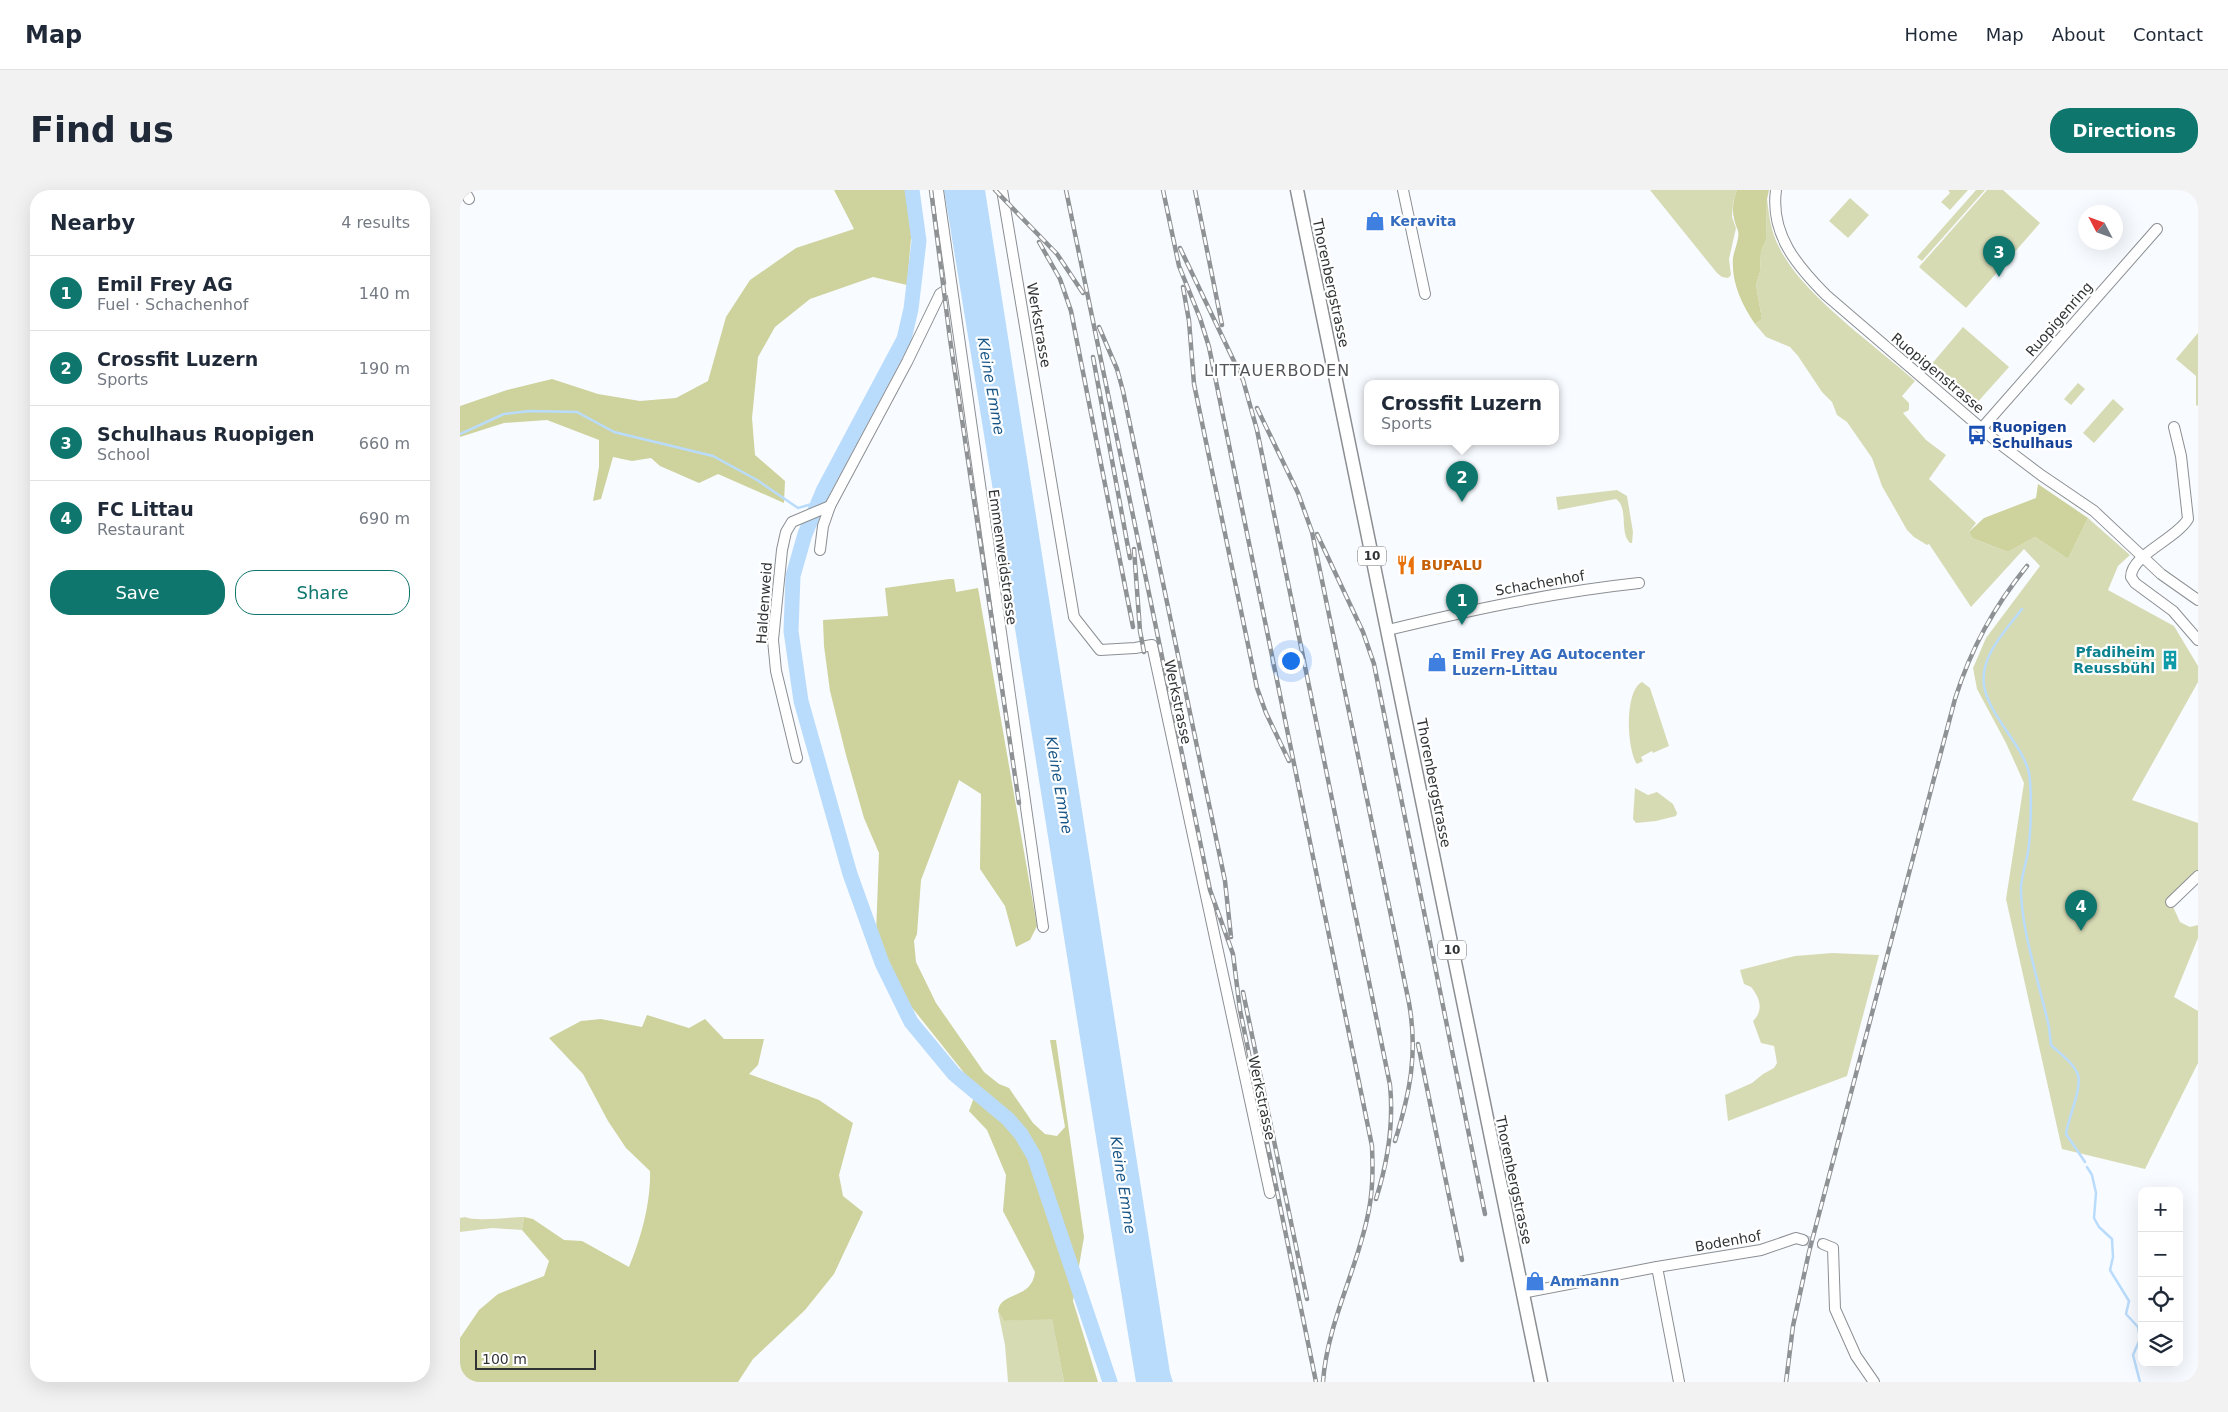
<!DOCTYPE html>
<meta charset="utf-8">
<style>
:root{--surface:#fff;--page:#f2f2f3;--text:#1f2937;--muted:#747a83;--line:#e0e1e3;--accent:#0f766e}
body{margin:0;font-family:"DejaVu Sans",sans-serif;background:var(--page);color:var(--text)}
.controls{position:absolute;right:15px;bottom:15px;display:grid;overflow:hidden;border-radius:10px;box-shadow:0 5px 20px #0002}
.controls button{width:45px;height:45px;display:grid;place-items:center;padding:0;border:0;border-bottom:1px solid var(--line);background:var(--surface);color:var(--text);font:25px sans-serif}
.compass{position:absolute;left:1618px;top:15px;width:45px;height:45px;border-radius:50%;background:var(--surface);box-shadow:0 5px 20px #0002;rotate:311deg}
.scale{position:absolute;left:15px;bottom:12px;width:121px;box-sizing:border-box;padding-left:5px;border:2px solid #303233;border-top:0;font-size:14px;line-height:18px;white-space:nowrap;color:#303233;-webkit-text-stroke:4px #fff;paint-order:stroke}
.you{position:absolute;left:830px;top:470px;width:18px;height:18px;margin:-12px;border:4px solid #fff;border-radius:50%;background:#1a73e8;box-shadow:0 0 0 8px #1a73e833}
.badge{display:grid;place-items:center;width:32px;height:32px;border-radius:50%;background:var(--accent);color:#fff;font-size:16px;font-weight:700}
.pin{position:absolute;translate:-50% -41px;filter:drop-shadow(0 1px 2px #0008)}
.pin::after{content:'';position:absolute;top:26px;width:18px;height:15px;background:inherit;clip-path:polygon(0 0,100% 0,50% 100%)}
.popup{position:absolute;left:904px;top:190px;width:195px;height:65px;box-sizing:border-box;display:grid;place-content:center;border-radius:10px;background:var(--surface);filter:drop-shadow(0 1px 4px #0005);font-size:16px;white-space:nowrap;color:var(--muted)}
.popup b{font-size:19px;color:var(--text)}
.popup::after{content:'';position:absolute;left:50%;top:100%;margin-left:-10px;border:10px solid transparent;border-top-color:var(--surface)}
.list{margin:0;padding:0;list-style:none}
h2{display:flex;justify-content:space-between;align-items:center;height:65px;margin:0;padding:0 20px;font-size:21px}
h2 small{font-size:16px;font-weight:400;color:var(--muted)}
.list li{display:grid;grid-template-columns:32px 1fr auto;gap:15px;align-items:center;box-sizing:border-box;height:75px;padding:0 20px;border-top:1px solid var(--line)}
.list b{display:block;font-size:19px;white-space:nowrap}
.list p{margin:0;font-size:16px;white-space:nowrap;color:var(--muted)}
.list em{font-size:16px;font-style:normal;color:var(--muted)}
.actions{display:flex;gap:10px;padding:15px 20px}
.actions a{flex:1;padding:11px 0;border:1px solid var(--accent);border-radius:20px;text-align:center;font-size:18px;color:var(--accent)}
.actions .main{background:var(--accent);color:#fff}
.icon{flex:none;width:28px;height:28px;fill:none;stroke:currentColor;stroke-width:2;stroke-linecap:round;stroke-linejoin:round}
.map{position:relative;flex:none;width:1738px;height:1192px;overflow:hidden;border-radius:20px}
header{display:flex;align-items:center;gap:30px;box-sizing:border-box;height:70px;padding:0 25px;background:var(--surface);border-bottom:1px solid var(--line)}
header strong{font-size:24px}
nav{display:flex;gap:28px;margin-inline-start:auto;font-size:18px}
.intro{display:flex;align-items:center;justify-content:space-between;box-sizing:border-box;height:120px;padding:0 30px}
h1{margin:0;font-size:35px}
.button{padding:12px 22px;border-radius:20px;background:var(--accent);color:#fff;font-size:18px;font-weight:700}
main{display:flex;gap:30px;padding:0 30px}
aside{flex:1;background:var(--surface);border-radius:20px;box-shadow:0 5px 20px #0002}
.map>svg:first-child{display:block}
.green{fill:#d7dbb4}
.forest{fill:#ced29c}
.water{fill:#badcfc}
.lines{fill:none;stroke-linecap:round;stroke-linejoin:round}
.stream{stroke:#badcfc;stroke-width:2.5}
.river{stroke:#badcfc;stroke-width:15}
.minor-tunnel{stroke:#d0d3d6;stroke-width:10;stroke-dasharray:10 5;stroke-linecap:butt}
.minor-casing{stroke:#8b8f92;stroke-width:12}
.major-casing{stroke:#8b8f92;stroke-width:15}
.minor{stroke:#fff;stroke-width:10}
.major{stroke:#fff;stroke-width:12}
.rail-casing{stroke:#8f9294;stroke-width:4.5}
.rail{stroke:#fff;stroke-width:2.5;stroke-dasharray:8;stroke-linecap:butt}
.labels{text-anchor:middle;stroke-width:4.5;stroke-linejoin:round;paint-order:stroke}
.shield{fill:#fff;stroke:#6e7070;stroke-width:1}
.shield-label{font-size:12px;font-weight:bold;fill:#303233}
.shop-label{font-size:14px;font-weight:bold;fill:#366cbe;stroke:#fff;text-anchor:start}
.street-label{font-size:14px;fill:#303233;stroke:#fff}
.transit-label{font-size:14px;font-weight:bold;fill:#164399;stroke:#fff;text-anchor:start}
.food-label{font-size:14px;font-weight:bold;fill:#c56008;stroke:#fff;text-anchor:start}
.culture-label{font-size:14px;font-weight:bold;fill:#0d838f;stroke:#fff;text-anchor:end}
.water-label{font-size:15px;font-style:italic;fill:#175586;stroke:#fff}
.quarter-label{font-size:16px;letter-spacing:1px;fill:#525559;stroke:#fff}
</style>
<header>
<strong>Map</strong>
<nav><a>Home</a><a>Map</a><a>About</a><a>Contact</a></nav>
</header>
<div class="intro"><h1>Find us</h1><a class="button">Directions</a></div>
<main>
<aside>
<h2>Nearby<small>4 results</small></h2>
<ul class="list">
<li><span class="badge">1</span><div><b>Emil Frey AG</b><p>Fuel · Schachenhof</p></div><em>140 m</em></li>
<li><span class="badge">2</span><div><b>Crossfit Luzern</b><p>Sports</p></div><em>190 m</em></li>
<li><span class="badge">3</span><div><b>Schulhaus Ruopigen</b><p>School</p></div><em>660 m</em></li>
<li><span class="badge">4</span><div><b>FC Littau</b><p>Restaurant</p></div><em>690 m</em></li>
</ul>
<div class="actions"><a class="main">Save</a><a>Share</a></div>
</aside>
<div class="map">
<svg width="1738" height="1192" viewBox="0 0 1738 1192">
<rect width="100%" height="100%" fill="#f8fbff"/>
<!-- green -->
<g class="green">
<path d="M 1190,0 L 1277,0 L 1273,13 L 1272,27 L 1276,38 L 1269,69 L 1271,85 L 1268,88 L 1262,87 L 1257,83 Z"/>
<path d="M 1488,0 L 1508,0 L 1490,20 L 1481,12 L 1490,3 Z"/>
<path d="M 1516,0 L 1525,0 L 1462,71 L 1457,67 Z"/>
<path d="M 1527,0 L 1543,0 L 1580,33 L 1506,118 L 1459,77 Z"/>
<path d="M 1390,8 L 1409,25 L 1388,48 L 1369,31 Z"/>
<path d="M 1307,9 C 1309,25 1311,42 1319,57 C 1342,105 1415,155 1455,191 L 1442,206 L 1449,213 L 1449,220 L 1443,223 L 1466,250 L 1486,265 L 1469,289 L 1516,333 L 1509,342 L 1512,348 L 1548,362 L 1575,347 L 1608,369 L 1628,328 L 1670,365 L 1658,376 L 1648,400 L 1714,436 L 1738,476 L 1738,492 L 1672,610 L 1738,633 L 1738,681 L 1710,710 L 1720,732 L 1730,737 L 1738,735 L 1738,748 L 1714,807 L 1738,821 L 1738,873 L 1685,979 L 1602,959 L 1546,709 L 1564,593 L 1546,553 L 1517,499 L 1513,478 L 1526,448 L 1580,376 L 1564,359 L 1511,417 L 1469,354 L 1467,355 L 1454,347 L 1447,340 L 1422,296 L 1412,268 L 1387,232 L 1377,225 L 1372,212 L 1362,202 L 1338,166 L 1330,157 L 1306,147 L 1295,134 L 1302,129 L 1296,95 L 1300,82 L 1301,61 L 1306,48 Z"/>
<path d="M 1503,137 L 1549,177 L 1515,215 L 1470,176 Z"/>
<path d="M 1738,143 L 1738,216 L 1736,215 L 1736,186 L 1716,169 Z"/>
<path d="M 1618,193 L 1625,199 L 1611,215 L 1604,209 Z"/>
<path d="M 1653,209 L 1664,219 L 1634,253 L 1623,243 Z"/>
<path d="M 1157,300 L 1167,306 L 1173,342 L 1172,353 L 1170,353 C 1159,342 1169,318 1156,309 L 1098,320 L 1096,307 Z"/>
<path d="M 1182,492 L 1190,498 L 1209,556 L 1193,563 L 1192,561 L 1181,567 L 1183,571 L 1177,574 C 1167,559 1164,501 1182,492 Z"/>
<path d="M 1175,598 L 1188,605 L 1197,602 L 1213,614 L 1217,623 L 1216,626 L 1196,631 L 1176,633 L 1173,629 Z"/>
<path d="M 1372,763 L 1419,765 L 1387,886 L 1268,931 L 1265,905 L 1292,893 L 1303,884 L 1314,878 L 1317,873 L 1314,856 L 1301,853 L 1293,831 C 1304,820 1300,808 1291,797 L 1284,794 L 1280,780 L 1335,766 Z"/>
<path d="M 5,1027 C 17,1032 49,1027 64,1027 L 62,1040 L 32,1038 L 0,1042 L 0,1028 Z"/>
<path d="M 538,1121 L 544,1131 L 592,1128 L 604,1192 L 548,1192 L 545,1155 Z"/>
</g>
<!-- forest -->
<g class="forest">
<path d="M 374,0 L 445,0 L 453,25 L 447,95 L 413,87 L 350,109 L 315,137 L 298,167 L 292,228 L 295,265 L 325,291 L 324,313 L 258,284 L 239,293 L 200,276 L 191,268 L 172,271 L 153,267 L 141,309 L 133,311 L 139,277 L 139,250 L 87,230 L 44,233 L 0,247 L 0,216 L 47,200 L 92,189 L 138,204 L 180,211 L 216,208 L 248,191 L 266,127 L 290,90 L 336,58 L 394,39 Z"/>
<path d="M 1277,0 L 1309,0 L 1307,9 L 1306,49 L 1301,61 L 1300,82 L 1296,95 L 1302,129 L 1295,134 C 1282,115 1271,92 1273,68 C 1274,61 1280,47 1278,41 C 1272,26 1271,16 1277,0 Z"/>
<path d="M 1578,294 L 1628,328 L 1608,369 L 1575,347 L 1548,362 L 1512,348 L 1509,342 L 1524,328 L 1576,308 Z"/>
<path d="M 489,389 L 494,389 L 496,402 L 518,398 L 577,736 L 570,750 L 556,757 L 545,716 L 520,679 L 521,604 L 499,590 L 461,690 L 457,744 L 454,751 L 456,772 L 476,813 L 524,882 L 539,894 L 549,898 L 573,933 L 585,944 L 597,946 L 605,937 L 590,850 L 596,850 L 624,1047 L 613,1111 L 638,1192 L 604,1192 L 592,1129 L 544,1131 L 538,1121 C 540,1101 572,1110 575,1082 L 543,1021 L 546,985 L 527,940 L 509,921 L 517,899 L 446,810 L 416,744 L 419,663 L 404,628 L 386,565 L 370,501 L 364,456 L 363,430 L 428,426 L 425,398 Z"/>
<path d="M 187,825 L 229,838 L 245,829 L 264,849 L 304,849 L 298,875 L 289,884 L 359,910 L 393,933 L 379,985 L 383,1006 L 403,1022 L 374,1084 L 345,1120 L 293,1169 L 278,1192 L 0,1192 L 0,1148 L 19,1120 L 38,1104 L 84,1086 L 89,1071 L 62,1040 L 64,1027 L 73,1029 L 104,1050 L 122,1051 L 169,1077 C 181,1049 191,1012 190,981 L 166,958 L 148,931 L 123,884 L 89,848 L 121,831 L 141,829 L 182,837 Z"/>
</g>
<!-- water -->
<path class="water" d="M 484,0 L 525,0 L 710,1183 L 713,1192 L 676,1192 C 610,795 550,397 484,0 Z"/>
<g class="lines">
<!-- stream -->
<g class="stream">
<path d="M 0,244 L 44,224 L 70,221 L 117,222 L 154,242 L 253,266 L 297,290 L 338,318 L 359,312"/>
<path d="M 1562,419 C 1545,441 1520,466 1524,495 C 1528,525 1563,555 1569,583 C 1572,602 1571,643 1568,662 C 1566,673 1562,685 1561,696 C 1560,737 1580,796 1589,837 L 1591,855 C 1599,863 1614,873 1618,885 C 1622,899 1608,928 1606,944 L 1625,972"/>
<path d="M 1627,977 L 1632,985 L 1636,1003 L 1634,1028 L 1639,1037 L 1652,1049 L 1653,1067 L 1650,1080 L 1669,1111 L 1666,1124 L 1678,1137 L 1680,1149 L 1673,1165 L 1680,1192"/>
</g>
<!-- river -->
<path class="river" d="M 452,0 L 459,51 L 451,119 L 444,149 L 364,299 L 345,344 L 333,386 L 331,441 L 341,511 L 390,684 L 422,773 L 451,832 L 494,884 L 548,929 L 561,944 L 574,966 L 650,1192"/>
<!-- minor-tunnel -->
<path class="minor-tunnel" d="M 1343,1050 L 1363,1054"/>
<defs>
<g id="minor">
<path d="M 4,0 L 9,9"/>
<path d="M 478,0 L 583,737"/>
<path d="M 542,0 L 614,427 L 640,460 L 675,458 L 692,455 L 810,1003"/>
<path d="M 943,0 L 965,104"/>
<path d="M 1316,0 C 1310,44 1337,76 1366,105 L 1536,251 L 1581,285 L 1634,321 L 1701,384 L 1738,410"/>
<path d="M 1714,237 L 1721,266 L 1728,329 C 1716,349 1671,365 1671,387 L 1675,393 L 1713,421 L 1738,450"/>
<path d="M 1522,238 L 1697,39"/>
<path d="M 360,360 L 363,336 L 370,316 L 447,172 L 480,104 L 491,97"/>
<path d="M 928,440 C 1011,420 1094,402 1179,393"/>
<path d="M 337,568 L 316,481 L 313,450 L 322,360 L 326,342 L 332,332 L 370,316"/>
<path d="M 1711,712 L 1738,686"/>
<path d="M 1363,1054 L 1373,1058 L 1375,1119 L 1396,1166 L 1414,1192"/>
<path d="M 1197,1077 L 1219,1192"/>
<path d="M 1062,1103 L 1197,1077 L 1301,1060 L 1336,1048 L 1343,1050"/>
</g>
<path id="major" d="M 837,0 L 1081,1192"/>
</defs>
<!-- minor casing -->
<use href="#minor" class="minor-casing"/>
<!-- major casing -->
<use href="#major" class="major-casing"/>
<!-- minor -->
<use href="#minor" class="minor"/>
<!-- major -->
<use href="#major" class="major"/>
<defs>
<g id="rail">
<path d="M 471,0 L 490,149 L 559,613"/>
<path d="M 535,0 L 597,64 L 623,103"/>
<path d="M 606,0 L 750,700 L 773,764 L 780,820 L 856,1192"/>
<path d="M 703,0 L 719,76 L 740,128 L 749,157 L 912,956 C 913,981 913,1004 907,1029 C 895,1084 867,1135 863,1192"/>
<path d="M 735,0 L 762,135"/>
<path d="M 579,52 L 600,89 L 611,121 L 673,437"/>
<path d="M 720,58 L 783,190 L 797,240 L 930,895 C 934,935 928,971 916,1009"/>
<path d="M 723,97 L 729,131 L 734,194 L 797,498 L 806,523 L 829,571"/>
<path d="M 639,137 L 657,179 L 663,201 L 765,691 L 771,747"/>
<path d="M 633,167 L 670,368"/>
<path d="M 797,218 L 838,303 L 852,342 L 949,813 C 958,863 950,903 935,951"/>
<path d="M 857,344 L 903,442 L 914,474 L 1025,1024"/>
<path d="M 674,359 L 680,441 L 684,462"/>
<path d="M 783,802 L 847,1109"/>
<path d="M 958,854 L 1002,1070"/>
<path d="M 1326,1192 L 1333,1136 L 1349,1062 L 1495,509 C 1511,458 1534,417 1567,376"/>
</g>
</defs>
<!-- rail casing -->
<use href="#rail" class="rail-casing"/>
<!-- rail -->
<use href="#rail" class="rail"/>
</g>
<!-- icons -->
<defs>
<symbol id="shop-bare" viewBox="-9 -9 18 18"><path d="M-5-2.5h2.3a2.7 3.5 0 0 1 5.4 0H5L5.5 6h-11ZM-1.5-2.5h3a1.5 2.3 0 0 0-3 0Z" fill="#3f7fe0" stroke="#fff" stroke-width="2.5" paint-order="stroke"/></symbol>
<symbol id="bus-bare" viewBox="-9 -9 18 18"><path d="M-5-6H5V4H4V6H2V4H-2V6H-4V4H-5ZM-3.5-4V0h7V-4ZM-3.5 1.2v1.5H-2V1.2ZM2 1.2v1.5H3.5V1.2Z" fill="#1a4fb4" stroke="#fff" stroke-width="2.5" paint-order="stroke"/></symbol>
<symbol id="restaurant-bare" viewBox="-9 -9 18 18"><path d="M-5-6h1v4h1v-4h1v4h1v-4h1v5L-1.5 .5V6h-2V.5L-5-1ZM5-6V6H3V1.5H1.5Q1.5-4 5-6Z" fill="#e8710a" stroke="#fff" stroke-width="2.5" paint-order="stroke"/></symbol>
<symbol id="building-bare" viewBox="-9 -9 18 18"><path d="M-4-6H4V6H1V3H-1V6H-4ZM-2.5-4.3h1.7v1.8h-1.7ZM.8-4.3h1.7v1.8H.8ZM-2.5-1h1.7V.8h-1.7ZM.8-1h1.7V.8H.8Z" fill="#0f9aa8" stroke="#fff" stroke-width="2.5" paint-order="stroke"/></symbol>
</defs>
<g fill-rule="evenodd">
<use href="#shop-bare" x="901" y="17" width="28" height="28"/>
<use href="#bus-bare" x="1503" y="231" width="28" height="28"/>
<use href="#restaurant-bare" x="932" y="361" width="28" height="28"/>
<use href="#building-bare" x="1696" y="456" width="28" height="28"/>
<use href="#shop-bare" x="963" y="458" width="28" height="28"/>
<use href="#shop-bare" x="1061" y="1077" width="28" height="28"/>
</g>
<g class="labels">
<!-- shield labels -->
<g class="shield">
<rect x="898" y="356.5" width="28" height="19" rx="4"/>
<rect x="978" y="750.5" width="28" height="19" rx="4"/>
</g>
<g class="shield-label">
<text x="912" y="370">10</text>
<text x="992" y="764">10</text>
</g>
<!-- shop labels -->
<g class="shop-label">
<text x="930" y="36">Keravita</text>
<text x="992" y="469">Emil Frey AG Autocenter<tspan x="992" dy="16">Luzern-Littau</tspan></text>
<text x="1090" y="1096">Ammann</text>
</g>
<!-- street labels -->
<g class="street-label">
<text transform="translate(871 93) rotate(78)" y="5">Thorenbergstrasse</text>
<text transform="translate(1599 129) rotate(-49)" y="5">Ruopigenring</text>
<text transform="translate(579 135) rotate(80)" y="5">Werkstrasse</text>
<text transform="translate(1478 183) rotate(40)" y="5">Ruopigenstrasse</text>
<text transform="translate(543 367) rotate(82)" y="5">Emmenweidstrasse</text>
<text transform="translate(1080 393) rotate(-10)" y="5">Schachenhof</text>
<text transform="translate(304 413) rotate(-86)" y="5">Haldenweid</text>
<text transform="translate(718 512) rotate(78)" y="5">Werkstrasse</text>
<text transform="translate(974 593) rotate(79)" y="5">Thorenbergstrasse</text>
<text transform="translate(802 908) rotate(78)" y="5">Werkstrasse</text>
<text transform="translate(1054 990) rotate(78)" y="5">Thorenbergstrasse</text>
<text transform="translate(1268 1051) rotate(-10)" y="5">Bodenhof</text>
</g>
<!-- transit labels -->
<g class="transit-label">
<text x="1532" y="242">Ruopigen<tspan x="1532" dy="16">Schulhaus</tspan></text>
</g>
<!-- food labels -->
<g class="food-label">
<text x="961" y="380">BUPALU</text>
</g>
<!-- culture labels -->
<g class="culture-label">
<text x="1695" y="467">Pfadiheim<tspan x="1695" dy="16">Reussbühl</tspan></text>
</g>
<!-- water labels -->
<g class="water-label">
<text transform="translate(531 196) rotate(80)" y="5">Kleine Emme</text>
<text transform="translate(599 595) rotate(80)" y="5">Kleine Emme</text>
<text transform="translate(663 995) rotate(81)" y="5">Kleine Emme</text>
</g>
<!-- quarter labels -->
<g class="quarter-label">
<text x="817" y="186">LITTAUERBODEN</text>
</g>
</g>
</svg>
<div class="controls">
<button>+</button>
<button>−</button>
<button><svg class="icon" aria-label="locate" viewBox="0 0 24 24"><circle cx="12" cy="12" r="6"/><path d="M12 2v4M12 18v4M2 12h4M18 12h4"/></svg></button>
<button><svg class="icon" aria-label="layers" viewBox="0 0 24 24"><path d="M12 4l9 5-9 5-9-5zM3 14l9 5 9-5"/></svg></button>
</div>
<svg class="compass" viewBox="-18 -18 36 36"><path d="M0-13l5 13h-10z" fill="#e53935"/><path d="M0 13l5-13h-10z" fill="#747a83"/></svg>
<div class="scale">100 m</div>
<div class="you"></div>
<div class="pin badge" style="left:1002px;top:435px">1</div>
<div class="pin badge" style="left:1002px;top:312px">2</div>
<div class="popup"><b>Crossfit Luzern</b>Sports</div>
<div class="pin badge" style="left:1539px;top:87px">3</div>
<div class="pin badge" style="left:1621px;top:741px">4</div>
</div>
</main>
